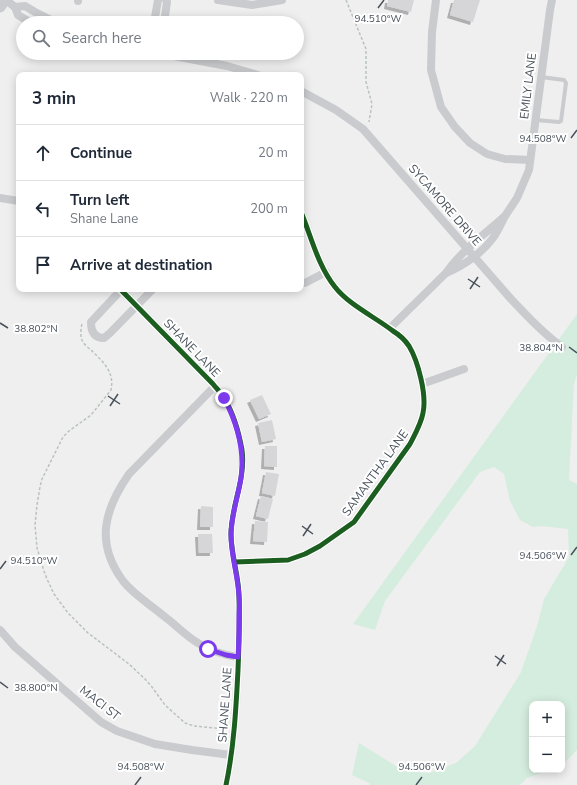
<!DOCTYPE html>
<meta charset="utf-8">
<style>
:root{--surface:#fff;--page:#f6f6f7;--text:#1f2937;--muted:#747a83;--line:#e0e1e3}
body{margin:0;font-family:"Nunito Sans",sans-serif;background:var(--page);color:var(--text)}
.controls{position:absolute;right:12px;bottom:12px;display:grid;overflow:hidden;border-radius:8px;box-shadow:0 2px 10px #0003}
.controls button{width:36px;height:36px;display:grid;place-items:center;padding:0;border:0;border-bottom:1px solid var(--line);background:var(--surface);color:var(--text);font:20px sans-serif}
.stop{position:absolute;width:12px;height:12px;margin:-9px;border:3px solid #7c3aed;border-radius:50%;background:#fff}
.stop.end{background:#7c3aed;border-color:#fff;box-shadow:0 1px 4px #0008}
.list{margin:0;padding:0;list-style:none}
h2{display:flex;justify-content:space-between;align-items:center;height:52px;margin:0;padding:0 16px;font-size:17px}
h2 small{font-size:13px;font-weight:400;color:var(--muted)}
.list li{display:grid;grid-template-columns:26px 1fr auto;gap:12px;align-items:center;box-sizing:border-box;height:56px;padding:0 16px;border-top:1px solid var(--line)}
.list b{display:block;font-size:15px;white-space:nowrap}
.list p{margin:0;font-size:13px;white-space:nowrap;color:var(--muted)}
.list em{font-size:13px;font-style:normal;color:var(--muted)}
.icon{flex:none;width:22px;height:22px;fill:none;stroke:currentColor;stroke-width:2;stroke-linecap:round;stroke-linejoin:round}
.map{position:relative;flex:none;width:577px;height:785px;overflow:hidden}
.search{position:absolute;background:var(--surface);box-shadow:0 2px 10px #0003;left:16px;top:16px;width:288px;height:44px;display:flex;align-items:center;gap:10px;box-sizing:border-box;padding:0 14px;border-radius:22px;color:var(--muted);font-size:15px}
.panel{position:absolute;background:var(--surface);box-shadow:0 2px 10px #0003;left:16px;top:72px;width:288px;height:220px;border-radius:8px}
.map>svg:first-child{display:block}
.green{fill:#d5eddf}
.building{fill:#d6d6d8;filter:url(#shadow)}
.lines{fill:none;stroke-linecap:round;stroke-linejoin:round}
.path{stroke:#b8c3bf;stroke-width:1.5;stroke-dasharray:3 2;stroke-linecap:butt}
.lane{stroke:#cacbce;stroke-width:4}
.street{stroke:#cacbce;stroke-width:8}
.secondary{stroke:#cbcccf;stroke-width:11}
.cycleway-casing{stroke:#fff;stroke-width:8}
.cycleway{stroke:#1b5e20;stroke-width:5}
.route{stroke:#7c3aed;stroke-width:5}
.ticks{fill:none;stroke:#48515b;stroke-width:1.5}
.labels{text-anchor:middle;stroke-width:4;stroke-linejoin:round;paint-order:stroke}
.street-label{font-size:12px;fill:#48515b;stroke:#fff}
.ticks-label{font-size:10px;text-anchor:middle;fill:#48515b;stroke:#fff;stroke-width:4;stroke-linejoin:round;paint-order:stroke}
</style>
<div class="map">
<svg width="577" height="785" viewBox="0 0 577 785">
<defs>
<filter id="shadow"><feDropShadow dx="-3" dy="3" stdDeviation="0" flood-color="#0004"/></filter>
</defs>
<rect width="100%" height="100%" fill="#f0efef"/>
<!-- green -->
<path class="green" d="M 577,314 L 577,374 L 574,384 L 569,480 L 577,484 L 577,750 L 562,765 L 562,704 L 532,704 L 532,770 L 550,770 L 527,778 L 520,785 L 370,785 L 369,783 L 352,775 L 359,743 L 404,771 L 429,773 L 456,763 L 475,746 L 521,672 L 537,626 L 544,599 L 569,557 L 568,529 L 541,526 L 533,527 L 520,520 L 510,501 L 504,474 L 494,467 L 480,472 L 385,601 L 375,630 L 353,624 Z"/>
<!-- building -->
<g class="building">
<path d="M 388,0 L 414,0 L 411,12 L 387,6 Z"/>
<path d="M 454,0 L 480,0 L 473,22 L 450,15 Z"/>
<path d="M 262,395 L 271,414 L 259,419 L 250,400 Z"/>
<path d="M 272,420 L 276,439 L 262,442 L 258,423 Z"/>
<path d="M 265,446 L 277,446 L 277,467 L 264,466 Z"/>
<path d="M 266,472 L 279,474 L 275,496 L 262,493 Z"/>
<path d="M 261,496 L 273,499 L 268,519 L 256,516 Z"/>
<path d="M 201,506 L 213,507 L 213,527 L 200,527 Z"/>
<path d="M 255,521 L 268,522 L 267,542 L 253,541 Z"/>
<path d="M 198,534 L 212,534 L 213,553 L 199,553 Z"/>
</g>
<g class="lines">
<!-- path -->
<g class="path">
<path d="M 346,0 L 366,49 L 366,82 L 372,104 L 369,122"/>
<path d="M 82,324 C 81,328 80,335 82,340 C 83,343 87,347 90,349 C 102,361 115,371 111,390 L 91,415 L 69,431 L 63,437 L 42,479 L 40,487 L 37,505 L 35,525 L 37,548 L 44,571 L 47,579 L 54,594 L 68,613 L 88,633 L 129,664 L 145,679 L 152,687 L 165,705 L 185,723 L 194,726 L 226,729"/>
</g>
<!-- lane -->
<path class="lane" d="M 536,120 L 559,122 L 561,121 L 566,83 L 564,80 L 541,77"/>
<!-- street -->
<g class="street">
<path d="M 6,0 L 15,7 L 18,15 L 31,23"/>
<path d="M 218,0 L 252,5 L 282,0"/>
<path d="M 436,0 L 432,32 L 431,70 L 441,107 L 455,127 L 470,143 L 487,154 L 505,159 L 530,160"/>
<path d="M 78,1 L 78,0"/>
<path d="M 15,7 L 25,6 L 35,12 L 57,23"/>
<path d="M 154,23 L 158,0"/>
<path d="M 164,23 L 167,2 L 166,0"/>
<path d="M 158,53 L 227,66 L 258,75"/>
<path d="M 301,91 L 336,110 L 363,129 L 511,299 C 527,316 543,333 562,347"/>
<path d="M 0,198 L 19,201"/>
<path d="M 505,216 L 517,198 L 529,170 L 550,10 L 552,0"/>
<path d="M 505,216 C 501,224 498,231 493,238 C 482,253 463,266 446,273 C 461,251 485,234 505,216 Z"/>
<path d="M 301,283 L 305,283 L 326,272"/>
<path d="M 120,289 L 213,384 C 217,389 221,393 224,398 C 234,414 239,433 242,450 C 246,479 231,506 231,534 C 231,555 239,576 239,597 C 240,622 239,646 238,670 C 236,709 234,747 226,785"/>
<path d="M 122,289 L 91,322 C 91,331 94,338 104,338 L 110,333 L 153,289"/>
<path d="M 390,328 L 446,273"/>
<path d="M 422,384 L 464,369"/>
<path d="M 215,386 L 129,474 C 104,510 95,543 123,581 C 134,595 151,605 165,617 C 176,625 186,636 198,643 C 210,651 224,655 238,657"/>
<path d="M 235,562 L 288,560 L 305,554 L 320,546 L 354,522 L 410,444 C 415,434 421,424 423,413 C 427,395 418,361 409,346 C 405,340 398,334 393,331 C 375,317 349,305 335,287 C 318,266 311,236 301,212"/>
<path d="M 0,630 L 15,647 L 101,722 L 117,731 L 155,744 L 192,750 L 231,755"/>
</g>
<!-- secondary -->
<path class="secondary" d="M 0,7 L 5,0"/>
<defs>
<g id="cycleway">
<path d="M 120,289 L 213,384 C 217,389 221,393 224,398 C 234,414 239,433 242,450 C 246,479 231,506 231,534 C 231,555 239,576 239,597 C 240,622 239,646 238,670 C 236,709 234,747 226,785"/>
<path d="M 235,562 L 288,560 L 305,554 L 320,546 L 354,522 L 410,444 C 415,434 421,424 423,413 C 427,395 418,361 409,346 C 405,340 398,334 393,331 C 375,317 349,305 335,287 C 318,266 311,236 301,212"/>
</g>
</defs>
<!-- cycleway casing -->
<use href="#cycleway" class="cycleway-casing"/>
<!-- cycleway -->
<use href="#cycleway" class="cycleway"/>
</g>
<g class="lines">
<!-- route -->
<path class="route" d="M 208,649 L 226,655 L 238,657 C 239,644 239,631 239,617 C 239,610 240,603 239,596 C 238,576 231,556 231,535 C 231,516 238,497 241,478 C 245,450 237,423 224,398"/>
</g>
<!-- ticks -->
<path class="ticks" d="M 378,8 L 384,0M 571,138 L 577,130M 468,279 L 480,287M 470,289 L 478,277M 0,323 L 8,328M 569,347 L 577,353M 108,396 L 120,404M 110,406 L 118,394M 302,526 L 313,534M 303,536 L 311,524M 571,555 L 577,547M 0,569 L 6,561M 495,656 L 506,664M 497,666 L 504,655M 0,682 L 8,688M 135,785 L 141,777M 416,785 L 422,777"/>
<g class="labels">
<!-- street labels -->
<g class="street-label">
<text transform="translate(528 86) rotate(-83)" y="4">EMILY LANE</text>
<text transform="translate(445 205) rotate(49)" y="4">SYCAMORE DRIVE</text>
<text transform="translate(192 348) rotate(46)" y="4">SHANE LANE</text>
<text transform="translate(375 473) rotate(-54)" y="4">SAMANTHA LANE</text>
<text transform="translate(100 703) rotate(38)" y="4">MACI ST</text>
<text transform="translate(225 705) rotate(-86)" y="4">SHANE LANE</text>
</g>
</g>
<g class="ticks-label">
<text x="378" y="22">94.510°W</text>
<text x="543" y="142">94.508°W</text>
<text x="36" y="332">38.802°N</text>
<text x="541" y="351">38.804°N</text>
<text x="543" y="559">94.506°W</text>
<text x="34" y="564">94.510°W</text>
<text x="36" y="691">38.800°N</text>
<text x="141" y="770">94.508°W</text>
<text x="422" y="770">94.506°W</text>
</g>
</svg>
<div class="controls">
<button>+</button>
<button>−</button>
</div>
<div class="stop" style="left:208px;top:649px"></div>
<div class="stop end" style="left:224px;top:398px"></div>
<div class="search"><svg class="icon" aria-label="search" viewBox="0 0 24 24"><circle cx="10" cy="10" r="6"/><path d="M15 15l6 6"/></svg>Search here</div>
<section class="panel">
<h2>3 min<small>Walk · 220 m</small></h2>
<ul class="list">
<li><svg class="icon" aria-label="ahead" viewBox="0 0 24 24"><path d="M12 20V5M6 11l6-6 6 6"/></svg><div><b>Continue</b></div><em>20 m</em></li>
<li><svg class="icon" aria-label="left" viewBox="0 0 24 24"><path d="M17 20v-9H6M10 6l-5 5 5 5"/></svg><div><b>Turn left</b><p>Shane Lane</p></div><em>200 m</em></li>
<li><svg class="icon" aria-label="arrive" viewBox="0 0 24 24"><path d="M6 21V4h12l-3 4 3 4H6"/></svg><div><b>Arrive at destination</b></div></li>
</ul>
</section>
</div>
